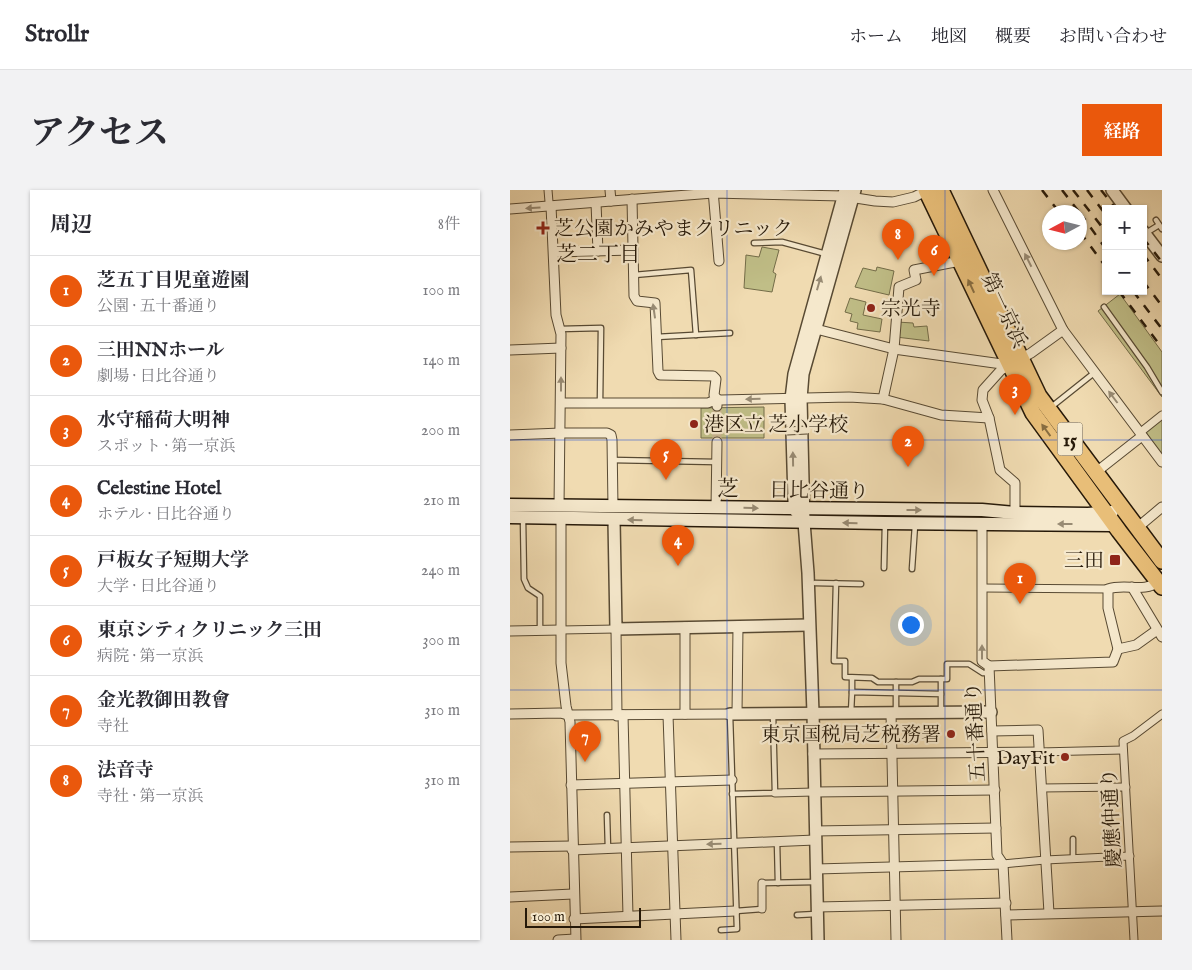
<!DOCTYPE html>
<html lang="ja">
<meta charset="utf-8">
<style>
:root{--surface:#fff;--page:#f2f2f3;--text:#2b2b33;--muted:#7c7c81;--line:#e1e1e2;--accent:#ea580c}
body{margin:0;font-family:"IM FELL English","Noto Serif JP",serif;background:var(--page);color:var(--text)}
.controls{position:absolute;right:15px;top:15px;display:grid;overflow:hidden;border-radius:0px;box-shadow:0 1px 4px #0004}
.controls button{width:45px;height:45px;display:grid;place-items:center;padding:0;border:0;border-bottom:1px solid var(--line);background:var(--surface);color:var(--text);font:25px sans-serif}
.compass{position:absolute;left:532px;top:15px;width:45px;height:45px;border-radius:50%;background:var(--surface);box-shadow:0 1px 4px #0004;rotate:263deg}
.scale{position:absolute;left:15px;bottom:12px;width:116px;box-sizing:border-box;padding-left:5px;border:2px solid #261909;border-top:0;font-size:14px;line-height:18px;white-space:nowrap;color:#261909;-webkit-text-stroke:4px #f5e8cc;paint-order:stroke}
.you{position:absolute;left:400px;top:434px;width:18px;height:18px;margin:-12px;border:4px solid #fff;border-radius:50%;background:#1a73e8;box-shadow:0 0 0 8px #1a73e833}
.badge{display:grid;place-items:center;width:32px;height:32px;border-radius:50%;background:var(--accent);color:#fff;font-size:16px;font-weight:700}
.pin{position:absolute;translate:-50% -41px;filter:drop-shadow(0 1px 2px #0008)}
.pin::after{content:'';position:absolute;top:26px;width:18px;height:15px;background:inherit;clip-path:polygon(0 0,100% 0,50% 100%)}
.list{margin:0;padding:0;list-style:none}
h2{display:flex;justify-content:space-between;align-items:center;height:65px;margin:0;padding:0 20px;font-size:21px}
h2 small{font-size:16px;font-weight:400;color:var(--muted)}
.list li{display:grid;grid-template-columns:32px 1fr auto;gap:15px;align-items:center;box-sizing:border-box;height:70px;padding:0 20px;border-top:1px solid var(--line)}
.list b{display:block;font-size:19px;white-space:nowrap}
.list p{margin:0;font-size:16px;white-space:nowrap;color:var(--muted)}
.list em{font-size:16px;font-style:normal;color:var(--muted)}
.map{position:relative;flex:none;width:652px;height:750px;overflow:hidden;border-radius:0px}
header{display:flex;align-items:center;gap:30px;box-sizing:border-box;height:70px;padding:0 25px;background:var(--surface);border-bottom:1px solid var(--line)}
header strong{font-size:24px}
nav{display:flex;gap:28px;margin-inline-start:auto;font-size:18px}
.intro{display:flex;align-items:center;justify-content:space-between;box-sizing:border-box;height:120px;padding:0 30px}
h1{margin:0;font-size:35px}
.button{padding:12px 22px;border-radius:0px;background:var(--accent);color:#fff;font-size:18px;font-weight:700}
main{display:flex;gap:30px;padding:0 30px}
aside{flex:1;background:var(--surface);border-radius:0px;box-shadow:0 1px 4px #0004}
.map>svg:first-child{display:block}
.green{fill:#c0be87;stroke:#736c48}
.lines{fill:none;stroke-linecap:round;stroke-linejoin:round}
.minor-tunnel{stroke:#c8b48f;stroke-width:9;stroke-dasharray:9 4.5;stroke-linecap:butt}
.service-casing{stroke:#584a33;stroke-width:7}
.pedestrian-casing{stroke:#584a33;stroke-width:9}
.minor-casing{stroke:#584a33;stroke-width:11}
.tertiary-casing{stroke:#584a33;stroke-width:14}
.secondary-casing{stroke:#261909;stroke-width:15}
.trunk-casing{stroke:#261909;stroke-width:18}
.service{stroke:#f5e8cc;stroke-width:4.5}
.pedestrian{stroke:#f5e8cc;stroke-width:7}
.minor{stroke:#f5e8cc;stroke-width:9}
.tertiary{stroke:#f5e8cc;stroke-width:11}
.secondary{stroke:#f5e8cc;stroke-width:12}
.trunk{stroke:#e8be78;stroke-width:15}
.rail{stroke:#261909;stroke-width:2.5;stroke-dasharray:9 9;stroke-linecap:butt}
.pedestrian-bridge-casing{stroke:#584a33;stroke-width:9;stroke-linecap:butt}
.pedestrian-bridge{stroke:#f5e8cc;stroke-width:7}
.oneway{fill:#988b74}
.oneway2{fill:#876c40}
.grid{fill:none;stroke:#1d4ed8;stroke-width:1;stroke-opacity:0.55}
.poi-dot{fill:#8f2418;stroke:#f5e8cc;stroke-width:2}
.labels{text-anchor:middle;stroke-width:4.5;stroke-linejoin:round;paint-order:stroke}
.shield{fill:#f5e8cc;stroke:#645744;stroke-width:1}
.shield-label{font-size:19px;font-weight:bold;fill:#261909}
.poi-label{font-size:20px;fill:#261909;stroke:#f5e8cc;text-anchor:start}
.street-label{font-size:20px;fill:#261909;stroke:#f5e8cc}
.neighbourhood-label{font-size:21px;fill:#261909;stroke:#f5e8cc}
.quarter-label{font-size:22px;fill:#261909;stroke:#f5e8cc}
</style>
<header>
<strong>Strollr</strong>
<nav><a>ホーム</a><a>地図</a><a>概要</a><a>お問い合わせ</a></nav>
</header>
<div class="intro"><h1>アクセス</h1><a class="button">経路</a></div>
<main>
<aside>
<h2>周辺<small>8件</small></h2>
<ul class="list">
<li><span class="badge">1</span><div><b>芝五丁目児童遊園</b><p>公園 · 五十番通り</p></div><em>100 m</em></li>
<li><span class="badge">2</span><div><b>三田NNホール</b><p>劇場 · 日比谷通り</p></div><em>140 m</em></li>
<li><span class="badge">3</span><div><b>水守稲荷大明神</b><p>スポット · 第一京浜</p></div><em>200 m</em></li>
<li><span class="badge">4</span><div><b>Celestine Hotel</b><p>ホテル · 日比谷通り</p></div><em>210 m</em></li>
<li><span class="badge">5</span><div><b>戸板女子短期大学</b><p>大学 · 日比谷通り</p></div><em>240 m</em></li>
<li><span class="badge">6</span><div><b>東京シティクリニック三田</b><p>病院 · 第一京浜</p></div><em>300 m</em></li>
<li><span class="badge">7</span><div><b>金光教御田教會</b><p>寺社</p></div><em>310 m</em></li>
<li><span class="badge">8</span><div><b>法音寺</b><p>寺社 · 第一京浜</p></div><em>310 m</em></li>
</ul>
</aside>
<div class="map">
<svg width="652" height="750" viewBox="0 0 652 750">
<rect width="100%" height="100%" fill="#f0dbb1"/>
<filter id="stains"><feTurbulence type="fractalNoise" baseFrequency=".004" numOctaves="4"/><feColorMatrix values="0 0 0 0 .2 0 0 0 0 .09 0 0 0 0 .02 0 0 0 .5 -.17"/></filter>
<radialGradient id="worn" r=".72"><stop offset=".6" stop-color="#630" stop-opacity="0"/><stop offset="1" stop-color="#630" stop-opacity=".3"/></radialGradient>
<!-- green -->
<g class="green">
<path d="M 252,57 L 269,60 L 263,82 L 266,84 L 262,102 L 234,98 L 236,65 L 249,67 Z"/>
<path d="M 367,77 L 384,81 L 379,105 L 345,97 L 353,78 L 366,81 Z"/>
<path d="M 610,104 L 652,162 L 652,207 L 588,121 Z"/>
<path d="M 340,108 L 356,112 L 353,125 L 372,129 L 370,142 L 347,139 L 348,133 L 340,131 L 342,124 L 335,122 Z"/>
<path d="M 387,132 L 403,133 L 404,137 L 417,136 L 419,151 L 386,147 Z"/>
<path d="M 254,217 L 254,248 L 191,248 L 191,218 Z"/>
<path d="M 652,227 L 652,266 L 635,241 Z"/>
</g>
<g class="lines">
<!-- minor-tunnel -->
<path class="minor-tunnel" d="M 207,252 L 207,216"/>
<defs>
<g id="service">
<path d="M 646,30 L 652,39"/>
<path d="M 636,43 L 649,35"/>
<path d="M 244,53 L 272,52 L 316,64"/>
<path d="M 124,85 L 181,80 L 186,145"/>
<path d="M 594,117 L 637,177 L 652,202"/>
<path d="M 50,139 L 91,138 L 90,213"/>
<path d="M 146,147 L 220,143"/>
<path d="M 540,218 L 584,183"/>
<path d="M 102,270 L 207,272"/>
<path d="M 13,329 L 14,389 L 18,398 L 30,406 L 30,441"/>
<path d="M 374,378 L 375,334"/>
<path d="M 402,379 L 405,335"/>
<path d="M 305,393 L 351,394"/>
<path d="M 326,393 L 324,471 L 335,471 L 335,487 L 362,488 L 368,492 L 402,492 L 409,489 L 431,489 L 431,504"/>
<path d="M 431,489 L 437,489 L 437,474 L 459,474 L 473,483 L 479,483"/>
<path d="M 386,492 L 386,522"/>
<path d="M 342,502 L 342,488"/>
<path d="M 341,523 L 342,502 L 431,504 L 431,521"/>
<path d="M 222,604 L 265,603 L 263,524"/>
<path d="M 97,625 L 98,659"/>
<path d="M 563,649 L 563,669"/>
<path d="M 267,652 L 268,693"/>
<path d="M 252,693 L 305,692"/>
<path d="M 226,721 L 252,719"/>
<path d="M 287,725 L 306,724"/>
<path d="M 211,740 L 227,739 L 220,525"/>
</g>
<g id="pedestrian">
<path d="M 38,0 L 39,12"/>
<path d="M 632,241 L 652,225"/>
<path d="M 472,398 L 598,399"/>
<path d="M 51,440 L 106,439"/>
<path d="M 529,562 L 613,560"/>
<path d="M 531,598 L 616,597"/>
<path d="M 265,603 L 304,602"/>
<path d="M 493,674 L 535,670 L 620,666"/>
<path d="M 252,719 L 252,693"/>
<path d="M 624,750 L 613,551 L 623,546 L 652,524"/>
</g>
<g id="minor">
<path d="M 100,0 L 101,11"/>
<path d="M 203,0 L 209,71"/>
<path d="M 483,0 L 553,140 L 652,272"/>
<path d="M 122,9 L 124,106 L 127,111 L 145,113 L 148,181 L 150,185 L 203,186 L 206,189 L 204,205 L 207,209 L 211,210 L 339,207 L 373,209 L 431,225 L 479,228"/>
<path d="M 86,13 L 88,61"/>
<path d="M 41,16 L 46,125 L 51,144 L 49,316"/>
<path d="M 0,19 L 203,3 L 333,6 L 365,11 L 383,12 L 404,7 L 416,1"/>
<path d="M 44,62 L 123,60"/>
<path d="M 306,139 L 384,159 L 499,175"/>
<path d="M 0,160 L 51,158"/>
<path d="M 373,209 L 384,159 L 389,97 L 406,90 L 404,80 L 450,71"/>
<path d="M 51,213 L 198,213 L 207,209 L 207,216"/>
<path d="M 0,245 L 51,243 L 97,243 L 101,245 L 102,250 L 103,317"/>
<path d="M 585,283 L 632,246"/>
<path d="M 206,318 L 207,252"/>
<path d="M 505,323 L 505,293 L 490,280 L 479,228 L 472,210 L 473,200 L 491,180 L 521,163 L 553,140"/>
<path d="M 51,328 L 51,473 L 56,516 L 60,532 L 66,750"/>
<path d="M 472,334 L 472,471 L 479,476 L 487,665 L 493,674 L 497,750"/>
<path d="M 627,338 L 652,317"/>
<path d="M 622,397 L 652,447"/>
<path d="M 106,439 L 107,526"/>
<path d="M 0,441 L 51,440"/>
<path d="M 608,459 L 626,455 L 647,440"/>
<path d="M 479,476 L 603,472 L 608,459 L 598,418 L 598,399 C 615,393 634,403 648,392"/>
<path d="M 381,523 L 386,750"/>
<path d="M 0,524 L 50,523 L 58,525 L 220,524"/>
<path d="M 175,524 L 175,437"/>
<path d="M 227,524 L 228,436"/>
<path d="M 113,525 L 118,726"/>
<path d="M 158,525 L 166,750"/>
<path d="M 482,541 L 528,540 L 539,723"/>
<path d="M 303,564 L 529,562"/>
<path d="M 61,595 L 222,590"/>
<path d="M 304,602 L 485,600"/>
<path d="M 305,641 L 486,638"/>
<path d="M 0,657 L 62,656"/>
<path d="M 62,660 L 305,650"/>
<path d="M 306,679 L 493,674"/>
<path d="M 0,707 L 63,704"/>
<path d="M 307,717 L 496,713"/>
<path d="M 496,725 L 652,721"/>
<path d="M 64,729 L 225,721"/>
<path d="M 48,750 L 65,749"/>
</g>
<g id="tertiary">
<path d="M 602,0 L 616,19"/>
<path d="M 633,41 L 652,66"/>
<path d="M 288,324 L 284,319 L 284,309 L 281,209 L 284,184 L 335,0"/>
<path d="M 104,330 L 106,439 L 299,435"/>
<path d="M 220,524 L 481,522"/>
<path d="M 308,750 L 303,523 L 298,383 L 294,332 L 291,209 L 293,184 L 345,0"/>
</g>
<g id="secondary">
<path d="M 0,315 L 472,320 L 505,323 L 578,324 L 602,322"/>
<path d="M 0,327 L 375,333 L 604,335"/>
</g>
<g id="trunk">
<path d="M 416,0 L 523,223 L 609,341 L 652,397"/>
<path d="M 431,0 L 529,206 L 652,371"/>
</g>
</defs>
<!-- service casing -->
<use href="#service" class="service-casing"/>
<!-- pedestrian casing -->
<use href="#pedestrian" class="pedestrian-casing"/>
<!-- minor casing -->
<use href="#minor" class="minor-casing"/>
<!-- tertiary casing -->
<use href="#tertiary" class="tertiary-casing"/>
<!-- secondary casing -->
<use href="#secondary" class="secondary-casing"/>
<!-- trunk casing -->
<use href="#trunk" class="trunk-casing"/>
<!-- service -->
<use href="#service" class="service"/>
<!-- pedestrian -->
<use href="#pedestrian" class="pedestrian"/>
<!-- minor -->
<use href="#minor" class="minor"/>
<!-- tertiary -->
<use href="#tertiary" class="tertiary"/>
<!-- secondary -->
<use href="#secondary" class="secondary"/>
<!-- trunk -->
<use href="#trunk" class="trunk"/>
<!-- rail -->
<g class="rail">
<path d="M 532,0 L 549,22"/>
<path d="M 552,0 L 569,22"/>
<path d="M 563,0 L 596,42"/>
<path d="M 577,0 L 596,25"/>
<path d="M 591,0 L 606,19"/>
<path d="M 570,23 L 596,59"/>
<path d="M 570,42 L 596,77"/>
<path d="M 633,48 L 652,72"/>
<path d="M 633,64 L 652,89"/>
<path d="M 633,91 L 652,116"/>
<path d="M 609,101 L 652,158"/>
<path d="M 623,101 L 652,139"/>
</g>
<defs>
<path id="pedestrian-bridge" d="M 277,241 L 297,240"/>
</defs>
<!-- pedestrian-bridge casing -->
<use href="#pedestrian-bridge" class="pedestrian-bridge-casing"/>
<!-- pedestrian-bridge -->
<use href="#pedestrian-bridge" class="pedestrian-bridge"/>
</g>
<!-- one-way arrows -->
<defs><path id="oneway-solid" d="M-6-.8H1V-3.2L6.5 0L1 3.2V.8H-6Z" transform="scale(1.25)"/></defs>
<g class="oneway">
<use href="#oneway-solid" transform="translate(23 18) rotate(176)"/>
<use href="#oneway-solid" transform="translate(518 70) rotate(-117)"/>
<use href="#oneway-solid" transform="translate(309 93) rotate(-74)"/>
<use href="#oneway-solid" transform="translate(144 121) rotate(-98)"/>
<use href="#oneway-solid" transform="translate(51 194) rotate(-90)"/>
<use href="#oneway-solid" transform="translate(603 207) rotate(-127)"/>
<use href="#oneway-solid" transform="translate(243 209) rotate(179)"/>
<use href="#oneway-solid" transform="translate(283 269) rotate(-91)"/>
<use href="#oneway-solid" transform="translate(241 318) rotate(1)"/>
<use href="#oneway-solid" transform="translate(404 320)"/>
<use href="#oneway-solid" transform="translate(125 330) rotate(-179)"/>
<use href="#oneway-solid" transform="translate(340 333) rotate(-179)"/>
<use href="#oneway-solid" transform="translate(555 334) rotate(-180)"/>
<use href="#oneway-solid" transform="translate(472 462) rotate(-90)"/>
<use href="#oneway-solid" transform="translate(204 654) rotate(178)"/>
</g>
<g class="oneway2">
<use href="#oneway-solid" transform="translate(461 96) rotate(-115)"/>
<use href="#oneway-solid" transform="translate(536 240) rotate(-126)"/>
</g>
<!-- grid -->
<path class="grid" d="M 217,0 L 217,750M 435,0 L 435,750M 0,250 L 652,250M 0,500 L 652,500"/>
<!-- markers -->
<g class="poi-dot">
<path d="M30.5 30.5h5v5h5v5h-5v5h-5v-5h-5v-5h5z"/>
<circle cx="361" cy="118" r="5"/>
<circle cx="184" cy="234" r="5"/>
<rect x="599" y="364" width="12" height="12" rx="2.5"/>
<circle cx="441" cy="544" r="5"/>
<circle cx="555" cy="567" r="5"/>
</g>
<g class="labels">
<!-- shield labels -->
<rect class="shield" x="547.5" y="232.5" width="25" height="33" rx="4"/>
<g class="shield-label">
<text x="560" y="256">15</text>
</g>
<!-- poi labels -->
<g class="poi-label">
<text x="44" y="45">芝公園かみやまクリニック</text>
<text x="371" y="125">宗光寺</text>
<text x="194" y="241">港区立 芝小学校</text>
<text x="594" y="377" text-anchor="end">三田</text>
<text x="431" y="551" text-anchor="end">東京国税局芝税務署</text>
<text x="545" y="574" text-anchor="end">DayFit</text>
</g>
<!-- street labels -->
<g class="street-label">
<text transform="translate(495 120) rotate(65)" y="7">第一京浜</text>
<text transform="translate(309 300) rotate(1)" y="7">日比谷通り</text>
<text transform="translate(465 542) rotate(-93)" y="7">五十番通り</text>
<text transform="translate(601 628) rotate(-93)" y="7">慶應仲通り</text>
</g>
<!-- neighbourhood labels -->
<g class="neighbourhood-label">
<text x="88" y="71">芝二丁目</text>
</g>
<!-- quarter labels -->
<g class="quarter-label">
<text x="218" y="306">芝</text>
</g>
</g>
<rect width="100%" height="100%" filter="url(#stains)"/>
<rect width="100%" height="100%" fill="url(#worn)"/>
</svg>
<div class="controls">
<button>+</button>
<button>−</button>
</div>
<svg class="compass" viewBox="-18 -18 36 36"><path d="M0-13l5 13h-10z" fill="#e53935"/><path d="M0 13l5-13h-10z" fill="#7c7c81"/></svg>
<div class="scale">100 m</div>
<div class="you"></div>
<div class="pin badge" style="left:510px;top:414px">1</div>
<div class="pin badge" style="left:398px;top:277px">2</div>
<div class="pin badge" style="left:505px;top:225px">3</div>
<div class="pin badge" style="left:168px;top:376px">4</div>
<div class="pin badge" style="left:156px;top:290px">5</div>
<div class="pin badge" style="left:424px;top:86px">6</div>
<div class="pin badge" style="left:75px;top:572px">7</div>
<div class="pin badge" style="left:388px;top:70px">8</div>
</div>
</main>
